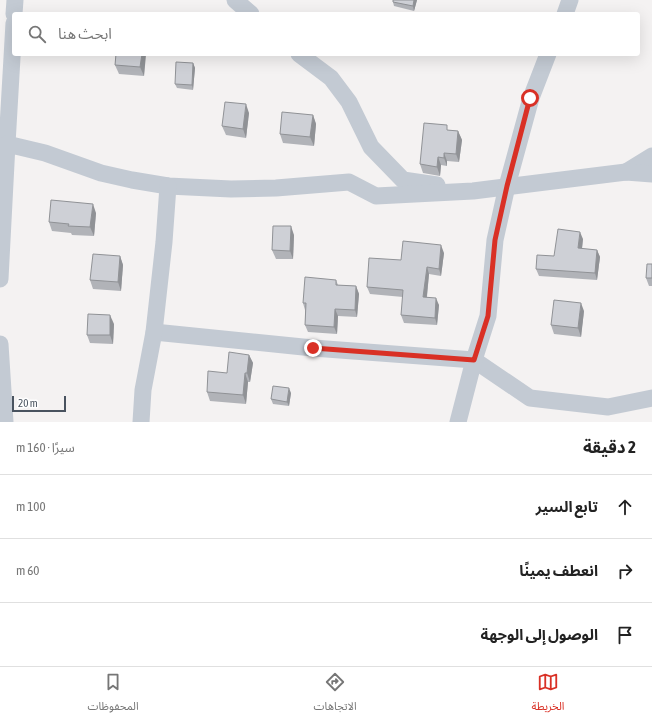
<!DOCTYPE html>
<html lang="ar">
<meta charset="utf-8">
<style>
:root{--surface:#fff;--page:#f6f6f6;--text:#222;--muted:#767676;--line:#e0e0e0;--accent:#d93025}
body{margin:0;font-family:"Asap Condensed","Noto Sans Arabic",sans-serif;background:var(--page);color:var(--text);direction:rtl}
.scale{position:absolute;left:12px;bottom:10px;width:54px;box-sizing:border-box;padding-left:4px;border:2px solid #49535f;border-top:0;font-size:11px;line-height:14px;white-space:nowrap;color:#49535f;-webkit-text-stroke:3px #fff;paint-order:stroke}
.stop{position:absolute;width:12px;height:12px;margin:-9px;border:3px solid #d93025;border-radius:50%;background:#fff}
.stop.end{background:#d93025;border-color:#fff;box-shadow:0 1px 4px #0008}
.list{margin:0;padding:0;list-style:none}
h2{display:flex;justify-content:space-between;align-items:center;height:52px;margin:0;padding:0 16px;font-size:17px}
h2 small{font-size:13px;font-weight:400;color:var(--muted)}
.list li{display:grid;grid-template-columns:26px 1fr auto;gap:12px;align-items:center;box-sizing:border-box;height:64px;padding:0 16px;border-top:1px solid var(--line)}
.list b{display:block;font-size:15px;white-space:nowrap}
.list em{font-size:13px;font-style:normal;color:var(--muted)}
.icon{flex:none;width:22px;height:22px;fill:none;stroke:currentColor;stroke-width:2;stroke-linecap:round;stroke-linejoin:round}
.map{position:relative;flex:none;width:652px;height:422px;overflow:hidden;direction:ltr}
.search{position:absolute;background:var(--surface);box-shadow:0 4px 16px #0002;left:12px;right:12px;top:12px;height:44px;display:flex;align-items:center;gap:10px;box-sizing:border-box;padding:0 14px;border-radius:4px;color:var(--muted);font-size:15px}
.sheet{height:244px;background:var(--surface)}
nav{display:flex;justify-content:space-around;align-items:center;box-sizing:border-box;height:56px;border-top:1px solid var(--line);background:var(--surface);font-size:11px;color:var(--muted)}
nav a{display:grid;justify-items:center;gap:2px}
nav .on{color:var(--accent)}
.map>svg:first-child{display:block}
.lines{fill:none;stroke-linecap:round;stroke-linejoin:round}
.minor{stroke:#c3cad3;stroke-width:17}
.wall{fill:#b1b3b8}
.shaded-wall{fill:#909296}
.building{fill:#ced0d6;stroke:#909296}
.route{stroke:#d93025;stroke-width:5}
</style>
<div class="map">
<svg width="652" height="422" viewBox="0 0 652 422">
<rect width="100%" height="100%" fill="#f4f2f2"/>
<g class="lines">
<!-- minor -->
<g class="minor">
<path d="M 235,0 L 251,14"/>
<path d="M 14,14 L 15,0"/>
<path d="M 565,14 L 570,0"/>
<path d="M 299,54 L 331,78 L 349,102 L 371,147 L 403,180 L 437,185"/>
<path d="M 0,144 L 7,144 L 14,23"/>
<path d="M 626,172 L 652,156"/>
<path d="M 0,279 L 7,144 L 45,153 L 101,173 L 132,180 L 168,186 L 231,189 L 276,188 L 349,182 L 376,196 L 473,191 L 626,172 L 652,174"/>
<path d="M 154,332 L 313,348 L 474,360 L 530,398 L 608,407 L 652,398"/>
<path d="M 0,344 L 5,422"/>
<path d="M 141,422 L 143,390 L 154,332 L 164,242 L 168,186"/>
<path d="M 458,422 L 474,360 L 488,316 L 495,240 L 507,186 L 531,98 L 548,54"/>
</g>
</g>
<!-- wall -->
<g class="wall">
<path d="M 393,0 L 417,0 L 414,11 L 394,6 L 393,2 Z"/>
<path d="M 116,54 L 145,54 L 144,76 L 119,74 L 115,65 Z"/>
<path d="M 193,63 L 195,68 L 193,90 L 177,88 L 175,84 Z"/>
<path d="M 249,113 L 246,138 L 226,135 L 222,126 Z"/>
<path d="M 313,115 L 316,124 L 314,146 L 283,143 L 280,134 Z"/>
<path d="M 449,130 L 458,131 L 462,140 L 459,162 L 447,161 L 447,166 L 441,165 L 440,176 L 423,173 L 420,164 Z"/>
<path d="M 96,213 L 94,236 L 72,235 L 71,233 L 52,231 L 49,222 Z"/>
<path d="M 294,235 L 293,259 L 276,259 L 272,250 Z"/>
<path d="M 583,239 L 582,249 L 597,250 L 600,257 L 597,280 L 539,276 L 536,269 L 554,256 Z"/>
<path d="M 444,253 L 441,276 L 429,274 L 427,297 L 439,305 L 437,325 L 404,323 L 401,315 L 403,297 L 370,294 L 367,287 L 401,260 Z"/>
<path d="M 120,256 L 123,265 L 121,291 L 93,289 L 90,280 Z"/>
<path d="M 652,264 L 652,286 L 649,286 L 646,278 Z"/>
<path d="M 336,280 L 338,285 L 356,286 L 359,294 L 357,317 L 338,316 L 337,334 L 308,332 L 305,325 L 305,310 L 303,303 Z"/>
<path d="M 584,311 L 581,337 L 554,334 L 551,325 Z"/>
<path d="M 114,324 L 113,344 L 90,343 L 87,335 Z"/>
<path d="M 249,355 L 253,363 L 250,382 L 248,382 L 246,404 L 210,401 L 207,392 L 227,373 Z"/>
<path d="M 291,393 L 289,406 L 273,404 L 271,399 Z"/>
</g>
<!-- shaded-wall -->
<g class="shaded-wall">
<path d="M 414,0 L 417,0 L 414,11 L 413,6 Z"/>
<path d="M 142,54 L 145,54 L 146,55 L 144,76 L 140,67 Z"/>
<path d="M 193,63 L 195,68 L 193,90 L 192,85 Z"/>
<path d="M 246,104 L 249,113 L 246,138 L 243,129 Z"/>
<path d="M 313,115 L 316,124 L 314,146 L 310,137 Z"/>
<path d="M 458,131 L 462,140 L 459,162 L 456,154 Z"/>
<path d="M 444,153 L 447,161 L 447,166 L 444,158 Z"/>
<path d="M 438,157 L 441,165 L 440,176 L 437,167 Z"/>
<path d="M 93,204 L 96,213 L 94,236 L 90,227 Z"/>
<path d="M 291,226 L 294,235 L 293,259 L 290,251 Z"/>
<path d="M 580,232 L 583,239 L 581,256 L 578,248 Z"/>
<path d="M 441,245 L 444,253 L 441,276 L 439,269 Z"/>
<path d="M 597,250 L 600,257 L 597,280 L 595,273 Z"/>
<path d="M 120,256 L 123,265 L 121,291 L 118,282 Z"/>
<path d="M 427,267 L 429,274 L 426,304 L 423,297 Z"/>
<path d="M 356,286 L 359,294 L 357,317 L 355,310 Z"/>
<path d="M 436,298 L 439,305 L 437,325 L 435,318 Z"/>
<path d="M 581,303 L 584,311 L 581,337 L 578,328 Z"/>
<path d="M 335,309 L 338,316 L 337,334 L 334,327 Z"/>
<path d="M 110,315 L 114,324 L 113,344 L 110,335 Z"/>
<path d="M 249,355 L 253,363 L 250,382 L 247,373 Z"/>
<path d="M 245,373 L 248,382 L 246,404 L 243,395 Z"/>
<path d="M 289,388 L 291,393 L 289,406 L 287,402 Z"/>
</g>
<!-- building -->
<g class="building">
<path d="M 393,0 L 414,0 L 413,6 L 393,2 Z"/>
<path d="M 116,54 L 142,54 L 140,67 L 115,65 Z"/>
<path d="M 176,62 L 193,63 L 192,85 L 175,84 Z"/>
<path d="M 225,102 L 246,104 L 243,129 L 222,126 Z"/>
<path d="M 282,112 L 313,115 L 310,137 L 280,134 Z"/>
<path d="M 424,123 L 447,125 L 447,130 L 458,131 L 456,154 L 444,153 L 444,158 L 438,157 L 437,167 L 420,164 Z"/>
<path d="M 51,200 L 93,204 L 90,227 L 68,226 L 69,224 L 49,222 Z"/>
<path d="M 273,226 L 291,226 L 290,251 L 272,250 Z"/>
<path d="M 558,229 L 580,232 L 578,248 L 597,250 L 595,273 L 536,269 L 537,255 L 554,256 Z"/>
<path d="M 403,241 L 441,245 L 439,269 L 427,267 L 423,297 L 436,298 L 435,318 L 401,315 L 403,290 L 367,287 L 369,258 L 401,260 Z"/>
<path d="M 93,254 L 120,256 L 118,282 L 90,280 Z"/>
<path d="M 647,264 L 652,264 L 652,278 L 646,278 Z"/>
<path d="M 305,277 L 336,280 L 336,285 L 356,286 L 355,310 L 335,309 L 334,327 L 305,325 L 306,303 L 303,303 Z"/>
<path d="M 554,300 L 581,303 L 578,328 L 551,325 Z"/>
<path d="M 88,314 L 110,315 L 110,335 L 87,335 Z"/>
<path d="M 229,352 L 249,355 L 247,373 L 245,373 L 243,395 L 207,392 L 208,371 L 227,373 Z"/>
<path d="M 273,386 L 289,388 L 287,402 L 271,399 Z"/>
</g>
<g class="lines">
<!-- route -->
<path class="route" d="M 313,348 L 474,360 L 488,316 L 495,240 L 507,186 L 530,98"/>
</g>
</svg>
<div class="scale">20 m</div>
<div class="stop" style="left:530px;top:98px"></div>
<div class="stop end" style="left:313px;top:348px"></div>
<div class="search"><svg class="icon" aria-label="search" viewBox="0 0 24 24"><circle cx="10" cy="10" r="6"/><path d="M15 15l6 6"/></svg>ابحث هنا</div>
</div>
<section class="sheet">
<h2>2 دقيقة<small>سيرًا · 160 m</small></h2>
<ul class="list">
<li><svg class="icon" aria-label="ahead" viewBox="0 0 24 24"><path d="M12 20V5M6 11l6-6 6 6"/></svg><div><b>تابع السير</b></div><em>100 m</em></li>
<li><svg class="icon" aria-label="right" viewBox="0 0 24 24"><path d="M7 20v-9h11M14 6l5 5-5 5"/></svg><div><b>انعطف يمينًا</b></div><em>60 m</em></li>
<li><svg class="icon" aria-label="arrive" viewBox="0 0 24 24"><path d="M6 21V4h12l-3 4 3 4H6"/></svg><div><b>الوصول إلى الوجهة</b></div></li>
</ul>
</section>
<nav>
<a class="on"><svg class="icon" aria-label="map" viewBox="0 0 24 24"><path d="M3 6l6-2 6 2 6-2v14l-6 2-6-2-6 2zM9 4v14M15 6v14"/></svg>الخريطة</a>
<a><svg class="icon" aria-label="directions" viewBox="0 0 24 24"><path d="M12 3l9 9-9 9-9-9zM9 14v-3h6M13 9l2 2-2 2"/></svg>الاتجاهات</a>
<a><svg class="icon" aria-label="saved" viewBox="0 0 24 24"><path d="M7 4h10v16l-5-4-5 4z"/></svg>المحفوظات</a>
</nav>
